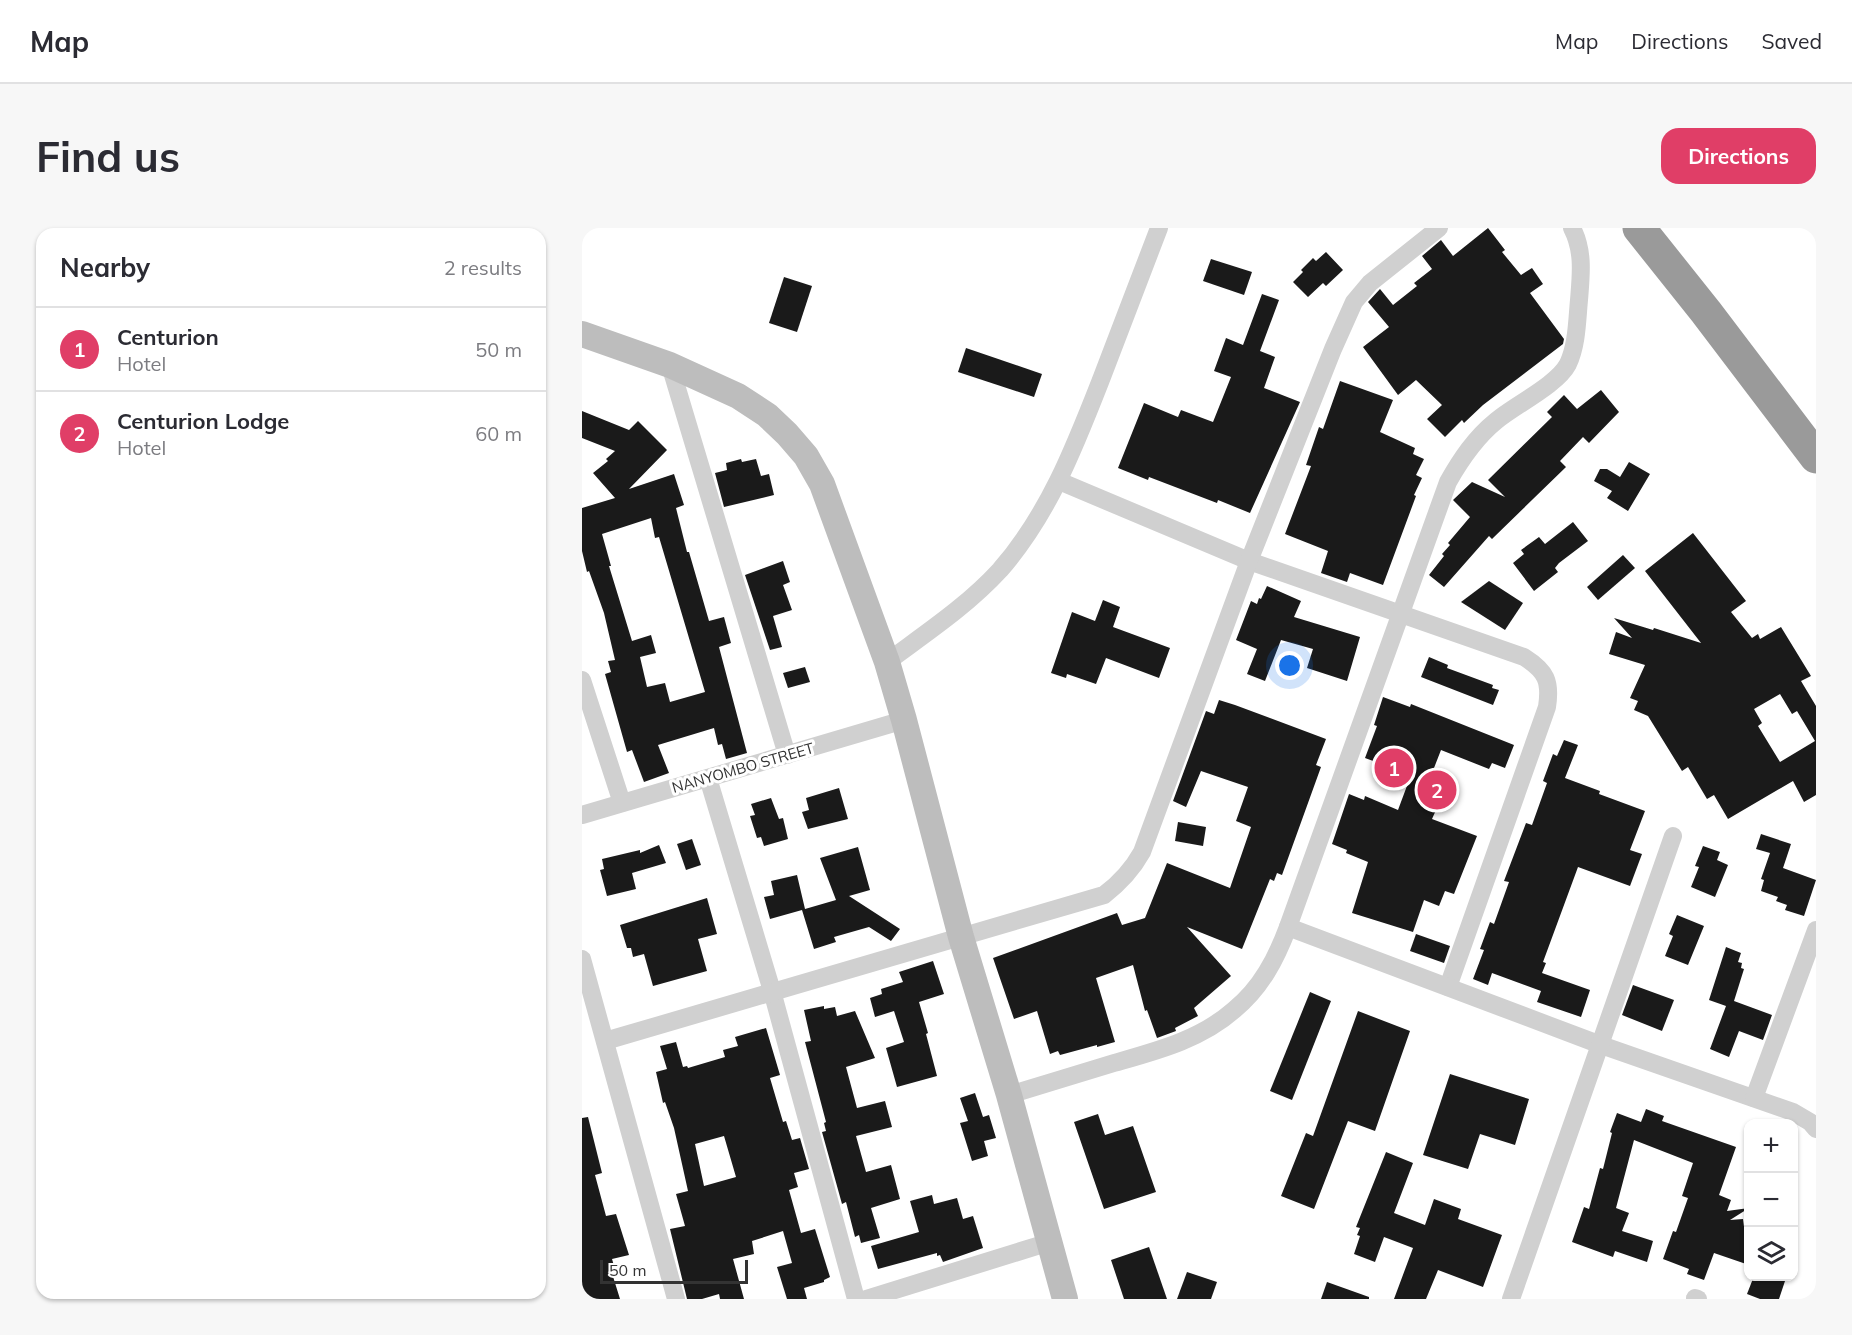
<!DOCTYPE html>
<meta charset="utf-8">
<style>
:root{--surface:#fff;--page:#f7f7f7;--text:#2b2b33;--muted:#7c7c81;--line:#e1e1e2;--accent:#e03e67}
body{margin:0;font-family:Mulish,sans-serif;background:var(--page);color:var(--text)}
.controls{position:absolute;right:18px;bottom:18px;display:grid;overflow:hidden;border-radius:12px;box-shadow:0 2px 4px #0004}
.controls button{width:54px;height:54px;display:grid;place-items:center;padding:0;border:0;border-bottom:2px solid var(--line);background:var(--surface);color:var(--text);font:30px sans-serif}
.scale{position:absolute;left:18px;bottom:15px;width:148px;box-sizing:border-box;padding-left:6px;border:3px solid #333;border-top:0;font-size:16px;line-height:21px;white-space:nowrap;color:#333;-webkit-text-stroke:4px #fff;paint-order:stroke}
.you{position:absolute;left:708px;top:438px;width:21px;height:21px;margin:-15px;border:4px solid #fff;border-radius:50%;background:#1a73e8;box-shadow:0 0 0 9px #1a73e833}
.badge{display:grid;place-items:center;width:39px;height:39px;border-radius:50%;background:var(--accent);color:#fff;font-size:20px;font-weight:700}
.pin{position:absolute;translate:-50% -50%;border:3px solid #fff;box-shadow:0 2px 6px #0006}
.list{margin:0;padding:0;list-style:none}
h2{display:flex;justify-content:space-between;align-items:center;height:78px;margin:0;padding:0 24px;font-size:26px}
h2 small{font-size:20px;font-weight:400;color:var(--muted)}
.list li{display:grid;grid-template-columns:39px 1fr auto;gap:18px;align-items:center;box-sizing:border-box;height:84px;padding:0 24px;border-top:2px solid var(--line)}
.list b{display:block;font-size:22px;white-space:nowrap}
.list p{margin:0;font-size:20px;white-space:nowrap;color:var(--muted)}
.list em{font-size:20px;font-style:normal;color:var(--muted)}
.icon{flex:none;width:33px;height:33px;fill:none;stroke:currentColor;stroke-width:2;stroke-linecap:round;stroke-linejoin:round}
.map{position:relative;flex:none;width:1234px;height:1071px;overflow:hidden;border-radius:18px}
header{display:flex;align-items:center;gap:36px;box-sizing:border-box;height:84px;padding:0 30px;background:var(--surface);border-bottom:2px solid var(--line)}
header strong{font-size:28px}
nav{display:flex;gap:33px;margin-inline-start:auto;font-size:21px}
.intro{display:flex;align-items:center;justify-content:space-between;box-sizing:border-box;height:144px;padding:0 36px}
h1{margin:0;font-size:42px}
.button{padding:15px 27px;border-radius:18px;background:var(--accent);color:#fff;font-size:21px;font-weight:700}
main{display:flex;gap:36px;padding:0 36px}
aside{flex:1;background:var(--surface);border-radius:18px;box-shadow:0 2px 4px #0004}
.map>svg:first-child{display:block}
.building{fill:#1a1a1a;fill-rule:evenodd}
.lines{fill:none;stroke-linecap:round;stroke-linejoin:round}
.street{stroke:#d0d0d0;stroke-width:18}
.secondary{stroke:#bdbdbd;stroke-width:26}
.highway{stroke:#9a9a9a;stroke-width:33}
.labels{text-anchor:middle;stroke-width:6;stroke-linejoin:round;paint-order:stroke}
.street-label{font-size:15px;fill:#333;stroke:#fff}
</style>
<header>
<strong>Map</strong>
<nav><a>Map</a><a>Directions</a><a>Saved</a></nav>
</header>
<div class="intro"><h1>Find us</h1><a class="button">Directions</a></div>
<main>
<aside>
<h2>Nearby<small>2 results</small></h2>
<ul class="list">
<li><span class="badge">1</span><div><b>Centurion</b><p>Hotel</p></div><em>50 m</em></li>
<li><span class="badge">2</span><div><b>Centurion Lodge</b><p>Hotel</p></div><em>60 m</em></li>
</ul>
</aside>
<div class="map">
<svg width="1234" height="1071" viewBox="0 0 1234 1071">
<rect width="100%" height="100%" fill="#fff"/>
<!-- building -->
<g class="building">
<path d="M 906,0 L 923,22 L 920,24 L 939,47 L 950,40 L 961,56 L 948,65 L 982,111 L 981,116 L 901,177 L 882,195 L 880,192 L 863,209 L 845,191 L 860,177 L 834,152 L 816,167 L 781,119 L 807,99 L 786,74 L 798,61 L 811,77 L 835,58 L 832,55 L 850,41 L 840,28 L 859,12 L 871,28 Z"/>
<path d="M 744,24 L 761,42 L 744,58 L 741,55 L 726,69 L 711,54 L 721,44 L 719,42 L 731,30 L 734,33 Z"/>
<path d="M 629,31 L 670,44 L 662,67 L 621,53 Z"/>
<path d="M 202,49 L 230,58 L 215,104 L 187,95 Z"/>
<path d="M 680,66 L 697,72 L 678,123 L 693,129 L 682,160 L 718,174 L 668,285 L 636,272 L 635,275 L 567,249 L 566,252 L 536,240 L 562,175 L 596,189 L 599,182 L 631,194 L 649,149 L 632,143 L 644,110 L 661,117 Z"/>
<path d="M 384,120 L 460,146 L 452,169 L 376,144 Z"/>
<path d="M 758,153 L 811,172 L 798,204 L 833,220 L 831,226 L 842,231 L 834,247 L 840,250 L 832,267 L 834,268 L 801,357 L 768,345 L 765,354 L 739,345 L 746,323 L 703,306 L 729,238 L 724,237 L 737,199 L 741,201 Z"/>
<path d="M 1019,162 L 1037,184 L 1007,215 L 1001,209 L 978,233 L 984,239 L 910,311 L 907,308 L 862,359 L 847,347 L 862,328 L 860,326 L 868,317 L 866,315 L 888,289 L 871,272 L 890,254 L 923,269 L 906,252 L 970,189 L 965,184 L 982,167 L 995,181 Z"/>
<path d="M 0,183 L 47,202 L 56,193 L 85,222 L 47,261 L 92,246 L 102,277 L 94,280 L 105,324 L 107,324 L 127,393 L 142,389 L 149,415 L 137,419 L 165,525 L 144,531 L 140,516 L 136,517 L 132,500 L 76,517 L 87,545 L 62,554 L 50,522 L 45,524 L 23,446 L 29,444 L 26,433 L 33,432 L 22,385 L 7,343 L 5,344 L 0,323 L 0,280 L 33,270 L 11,245 L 26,233 L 24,231 L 33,223 L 0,210 ZM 69,290 L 73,310 L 77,309 L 123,464 L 88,474 L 83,455 L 65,459 L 58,429 L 74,425 L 69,407 L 50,413 L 27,338 L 29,338 L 20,306 Z"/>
<path d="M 159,231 L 160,234 L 174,231 L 179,248 L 187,246 L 192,267 L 142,279 L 133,245 L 145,242 L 144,235 Z"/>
<path d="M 1047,234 L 1068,246 L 1046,283 L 1025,270 L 1030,263 L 1012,253 L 1018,241 L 1025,241 L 1038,249 Z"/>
<path d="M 991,294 L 1006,313 L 977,335 L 973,340 L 976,344 L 952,363 L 931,335 L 942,326 L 939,322 L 957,309 L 963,316 Z"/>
<path d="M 1111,305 L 1164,373 L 1149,384 L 1170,410 L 1176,406 L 1178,411 L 1199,399 L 1229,448 L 1219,453 L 1234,478 L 1234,567 L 1222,574 L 1211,553 L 1146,591 L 1132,567 L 1125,571 L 1106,539 L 1100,543 L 1066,488 L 1052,482 L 1056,473 L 1048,470 L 1063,437 L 1027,426 L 1034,404 L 1050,410 L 1032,390 L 1071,402 L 1072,400 L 1119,415 L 1063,343 ZM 1198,466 L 1210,486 L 1215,483 L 1233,513 L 1198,534 L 1176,498 L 1180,495 L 1172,481 Z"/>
<path d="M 1041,327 L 1053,340 L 1016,372 L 1005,359 Z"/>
<path d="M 201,333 L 208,354 L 201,357 L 210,382 L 191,388 L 200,419 L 188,422 L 163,347 Z"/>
<path d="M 907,353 L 941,375 L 923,402 L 879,374 Z"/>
<path d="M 685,358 L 719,373 L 712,389 L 778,409 L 765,453 L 725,440 L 731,421 L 699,412 L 683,453 L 665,446 L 675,421 L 654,412 L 669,373 L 675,376 L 677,370 L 679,371 Z"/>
<path d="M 521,372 L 538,379 L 531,399 L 588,420 L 577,450 L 524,430 L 514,456 L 485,446 L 484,450 L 469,445 L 490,384 L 513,393 Z"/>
<path d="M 847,429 L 866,437 L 865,440 L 911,457 L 910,460 L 917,462 L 911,477 L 839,449 Z"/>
<path d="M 223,439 L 228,454 L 206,460 L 201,445 Z"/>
<path d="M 801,469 L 828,479 L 829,476 L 932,517 L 923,540 L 910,535 L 907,541 L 859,522 L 838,576 L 854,582 L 850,591 L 895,608 L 872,666 L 863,663 L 857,678 L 842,672 L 831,704 L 770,685 L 786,634 L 764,625 L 765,622 L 750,616 L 767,566 L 782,572 L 783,568 L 816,582 L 829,547 L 783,530 L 795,498 L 792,497 Z"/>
<path d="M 637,472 L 653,477 L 744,511 L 734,537 L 739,539 L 700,647 L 695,645 L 692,653 L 688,651 L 660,721 L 605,699 L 649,748 L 612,780 L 616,788 L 593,800 L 594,803 L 575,810 L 565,782 L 563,783 L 551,737 L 514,750 L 533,814 L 515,819 L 515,817 L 478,827 L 476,823 L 468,826 L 455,783 L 432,791 L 411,730 L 535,685 L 540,697 L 563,690 L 585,635 L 648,660 L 669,599 L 654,593 L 666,559 L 619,543 L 604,579 L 591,573 L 624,483 L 632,486 Z"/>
<path d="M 982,512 L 996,517 L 983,550 L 1018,563 L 1017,566 L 1063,583 L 1048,622 L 1060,626 L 1048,658 L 996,639 L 961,734 L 964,735 L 960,745 L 1008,762 L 999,789 L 955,774 L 959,763 L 910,745 L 906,757 L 891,751 L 902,722 L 898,721 L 908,694 L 912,696 L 927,654 L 922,653 L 944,595 L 950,597 L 965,555 L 961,553 L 971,526 L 975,528 Z"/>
<path d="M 257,560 L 266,591 L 226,601 L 220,584 L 227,582 L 224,570 Z"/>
<path d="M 189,570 L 197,591 L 201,590 L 206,611 L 182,618 L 179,609 L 175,610 L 168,588 L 173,587 L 169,576 Z"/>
<path d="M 596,594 L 624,599 L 621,618 L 593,613 Z"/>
<path d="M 1179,606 L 1209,616 L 1201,640 L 1234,652 L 1222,688 L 1203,682 L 1205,677 L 1194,673 L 1196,669 L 1179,663 L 1182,652 L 1179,651 L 1188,625 L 1174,621 Z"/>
<path d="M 110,611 L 119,637 L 104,642 L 95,616 Z"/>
<path d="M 77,617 L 84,635 L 50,645 L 54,661 L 25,668 L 18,642 L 22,641 L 20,631 L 58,622 L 58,625 Z"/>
<path d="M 1121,618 L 1138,624 L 1135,632 L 1146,637 L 1133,669 L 1109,659 L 1117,639 L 1113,638 Z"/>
<path d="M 276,619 L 288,662 L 267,668 L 318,701 L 309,713 L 287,699 L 252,709 L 254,714 L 232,721 L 220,682 L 188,691 L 182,669 L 192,667 L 189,653 L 215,647 L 223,681 L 254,672 L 238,630 Z"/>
<path d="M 125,670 L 135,706 L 116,711 L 125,743 L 71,758 L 62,726 L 51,729 L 49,720 L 45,720 L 38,697 Z"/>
<path d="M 1095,687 L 1122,698 L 1106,737 L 1083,728 L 1091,708 L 1087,706 Z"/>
<path d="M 834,706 L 868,718 L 862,735 L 828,723 Z"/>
<path d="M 1144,719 L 1159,725 L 1156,734 L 1160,735 L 1159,740 L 1162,741 L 1152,773 L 1190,787 L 1181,812 L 1157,803 L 1147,829 L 1128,821 L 1144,778 L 1127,772 Z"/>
<path d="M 351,733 L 362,766 L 337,774 L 346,805 L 344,806 L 355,848 L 315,859 L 304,820 L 322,814 L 312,783 L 293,789 L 288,770 L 300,766 L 299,761 L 321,754 L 317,744 Z"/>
<path d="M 1051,757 L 1092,772 L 1080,803 L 1040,787 Z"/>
<path d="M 728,764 L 749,773 L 710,872 L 688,863 Z"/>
<path d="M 242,778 L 242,781 L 253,779 L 255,788 L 273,783 L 293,830 L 264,839 L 275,880 L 303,873 L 310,899 L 274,908 L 284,944 L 309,937 L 318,971 L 289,980 L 298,1010 L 279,1015 L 277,1007 L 273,1009 L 264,974 L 260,976 L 240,904 L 244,903 L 242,895 L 244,894 L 223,814 L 229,813 L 222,782 Z"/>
<path d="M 776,783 L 828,803 L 793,903 L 766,893 L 732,981 L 699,968 L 724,905 L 731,908 Z"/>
<path d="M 184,800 L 198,847 L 188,850 L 201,894 L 204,893 L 210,912 L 218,910 L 227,941 L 212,945 L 216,959 L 207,962 L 219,1005 L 233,1001 L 248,1049 L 242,1052 L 242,1054 L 222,1060 L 225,1071 L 205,1071 L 195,1039 L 210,1035 L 201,1003 L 170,1013 L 172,1026 L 151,1031 L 162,1071 L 138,1071 L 137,1066 L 120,1071 L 105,1071 L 88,1001 L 103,998 L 94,966 L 106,963 L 92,900 L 83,874 L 81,875 L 74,844 L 85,841 L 78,818 L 94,814 L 101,839 L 105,838 L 106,840 L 143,829 L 141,822 L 156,818 L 153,809 ZM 142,908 L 154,949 L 122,958 L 113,916 Z"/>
<path d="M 868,846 L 947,871 L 933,917 L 898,906 L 886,941 L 841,927 Z"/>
<path d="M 393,865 L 401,889 L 407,887 L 414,910 L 402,913 L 406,928 L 390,933 L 378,895 L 386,893 L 378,870 Z"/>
<path d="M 1064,881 L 1082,888 L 1080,893 L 1154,919 L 1137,967 L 1149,972 L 1145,983 L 1167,980 L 1148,992 L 1161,991 L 1167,1037 L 1132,1025 L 1122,1052 L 1105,1046 L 1107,1041 L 1081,1031 L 1091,1003 L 1094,1004 L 1106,970 L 1100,968 L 1111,935 L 1052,912 L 1034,980 L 1047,985 L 1040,1003 L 1071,1013 L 1065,1034 L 1033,1023 L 1031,1029 L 990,1014 L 1002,979 L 1007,981 L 1018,940 L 1021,941 L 1030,905 L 1028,904 L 1035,885 L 1059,894 Z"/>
<path d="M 516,886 L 523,907 L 551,898 L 574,964 L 522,981 L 492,894 Z"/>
<path d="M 6,889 L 20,945 L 13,947 L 24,988 L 34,986 L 47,1027 L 30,1031 L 33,1041 L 29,1042 L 38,1071 L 0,1071 L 0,890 Z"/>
<path d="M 804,924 L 831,935 L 812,985 L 843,997 L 852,971 L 879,981 L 876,991 L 920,1007 L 901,1059 L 856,1042 L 844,1071 L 812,1071 L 831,1020 L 802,1009 L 793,1034 L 772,1026 L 778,1008 L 775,1007 L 778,1000 L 774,999 Z"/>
<path d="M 350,967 L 352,976 L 375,970 L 381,991 L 391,988 L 401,1020 L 361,1034 L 358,1027 L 355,1028 L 355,1025 L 296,1041 L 289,1018 L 337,1004 L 328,973 Z"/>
<path d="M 567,1019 L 585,1071 L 542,1071 L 529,1032 Z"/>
<path d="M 605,1044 L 635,1054 L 629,1071 L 595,1071 Z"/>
<path d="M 1172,1048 L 1191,1048 L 1203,1053 L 1197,1071 L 1178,1071 L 1165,1066 Z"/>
<path d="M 745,1054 L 787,1069 L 787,1071 L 739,1071 Z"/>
</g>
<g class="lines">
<!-- street -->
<g class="street">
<path d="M 88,137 L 205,527"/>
<path d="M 477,253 L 667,333 L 942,429 C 964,443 969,453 965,479 L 866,759"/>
<path d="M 305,434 C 344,405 385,378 418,342 C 467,286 493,218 520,149 C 539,99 558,50 577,0"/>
<path d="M 0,452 L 40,575"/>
<path d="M 126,550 L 190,763 L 274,1071"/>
<path d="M 0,587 L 322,492"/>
<path d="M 706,699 L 1019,817 L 1211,884 L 1228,894 L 1234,901"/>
<path d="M 0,731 L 94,1071"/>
<path d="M 23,813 L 522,667 C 539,654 550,642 560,624 L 667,333 L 751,121 L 772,74 L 788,55 L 857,0"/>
<path d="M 427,867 C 462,856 497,846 532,835 C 574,823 618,812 652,782 C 679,760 694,731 706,699 L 866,254 C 879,231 893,210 914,193 C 933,177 975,157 986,136 C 995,117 995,93 997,72 C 999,47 1002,23 990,0"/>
<path d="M 1172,870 L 1234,702"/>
<path d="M 1113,1070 L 1116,1071"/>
<path d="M 284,1071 L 468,1014"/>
<path d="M 929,1071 L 1091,608"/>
</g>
<!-- secondary -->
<path class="secondary" d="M 0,106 L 88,137 L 156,168 L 185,187 L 205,206 L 224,228 L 240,256 L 305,434 L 322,492 L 379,709 L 427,867 L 483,1071"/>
<!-- highway -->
<path class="highway" d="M 1057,0 L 1124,84 L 1234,229"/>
</g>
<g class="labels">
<!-- street labels -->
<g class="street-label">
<text transform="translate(161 540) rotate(-16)" y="5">NANYOMBO STREET</text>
</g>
</g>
</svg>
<div class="controls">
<button>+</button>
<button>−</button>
<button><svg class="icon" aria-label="layers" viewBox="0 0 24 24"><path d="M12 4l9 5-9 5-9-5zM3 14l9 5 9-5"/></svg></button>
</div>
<div class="scale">50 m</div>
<div class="you"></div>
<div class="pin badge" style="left:812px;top:540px">1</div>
<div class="pin badge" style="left:855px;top:562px">2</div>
</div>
</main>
